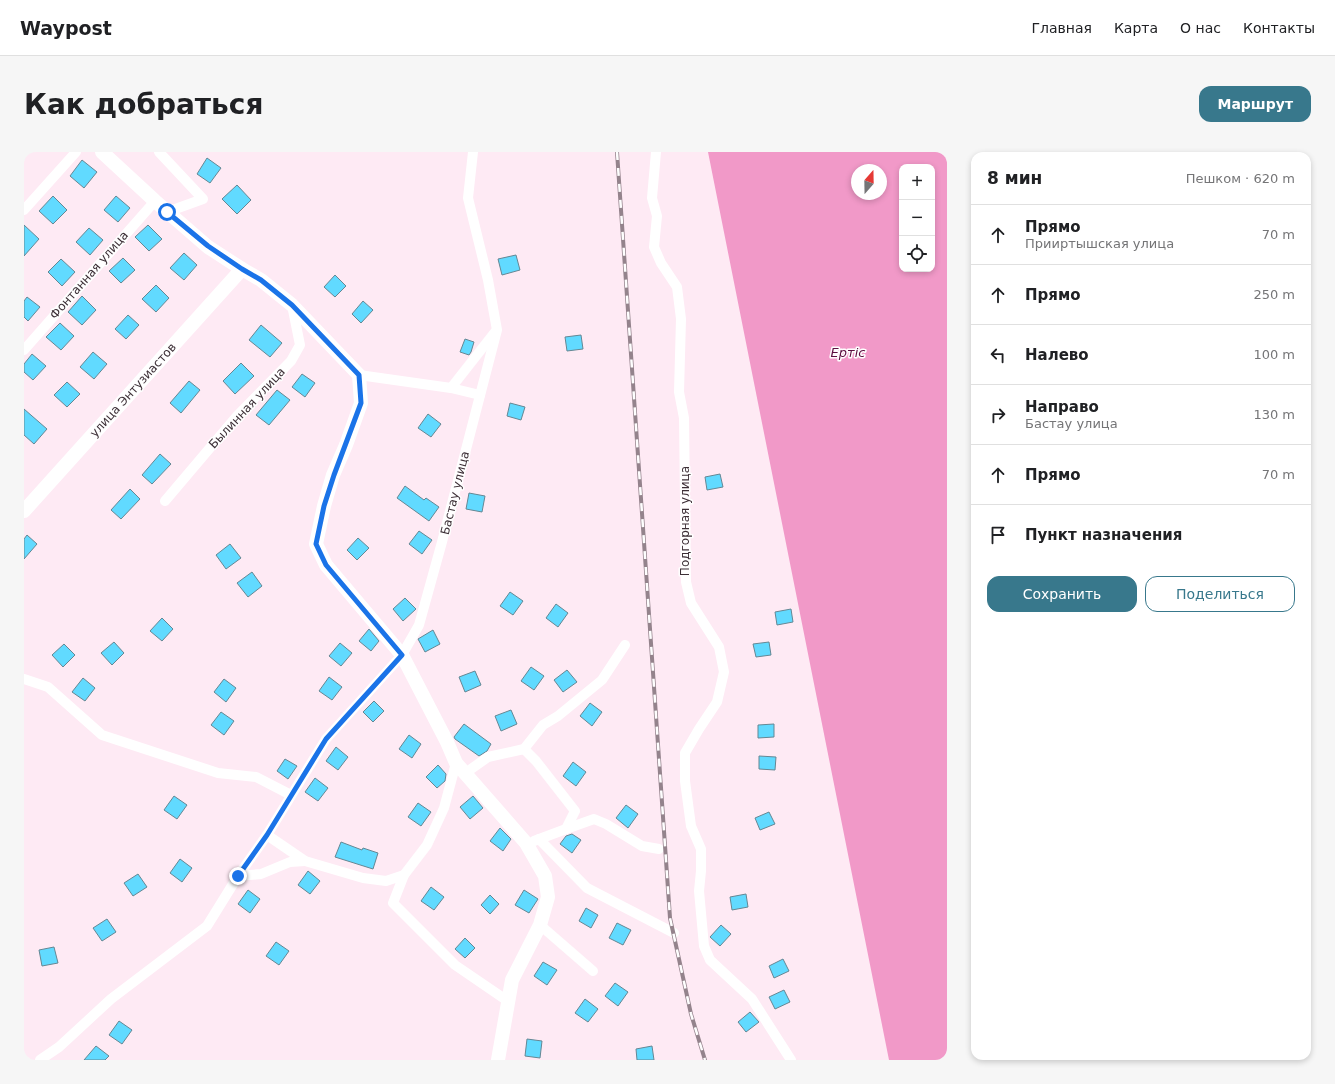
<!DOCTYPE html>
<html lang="ru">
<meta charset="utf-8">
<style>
:root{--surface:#fff;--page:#f6f6f6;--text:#202124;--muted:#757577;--line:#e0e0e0;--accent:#38788c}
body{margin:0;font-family:"DejaVu Sans",sans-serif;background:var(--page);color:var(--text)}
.controls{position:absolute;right:12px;top:12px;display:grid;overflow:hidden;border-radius:8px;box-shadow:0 2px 6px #0003}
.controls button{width:36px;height:36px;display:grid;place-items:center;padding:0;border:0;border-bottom:1px solid var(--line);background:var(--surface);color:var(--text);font:20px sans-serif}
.compass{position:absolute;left:827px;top:12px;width:36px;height:36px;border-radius:50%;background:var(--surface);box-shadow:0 2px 6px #0003;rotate:20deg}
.stop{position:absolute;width:12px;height:12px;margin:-9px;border:3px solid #1a73e8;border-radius:50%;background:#fff}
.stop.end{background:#1a73e8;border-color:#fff;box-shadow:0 1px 4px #0008}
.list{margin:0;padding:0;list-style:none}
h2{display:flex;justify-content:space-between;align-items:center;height:52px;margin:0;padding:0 16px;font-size:17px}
h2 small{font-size:13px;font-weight:400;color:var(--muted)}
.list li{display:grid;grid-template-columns:26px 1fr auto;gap:12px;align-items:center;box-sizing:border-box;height:60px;padding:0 16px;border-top:1px solid var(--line)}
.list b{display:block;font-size:15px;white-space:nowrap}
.list p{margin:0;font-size:13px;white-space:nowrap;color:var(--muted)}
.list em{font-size:13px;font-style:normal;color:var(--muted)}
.actions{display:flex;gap:8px;padding:12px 16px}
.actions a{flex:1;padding:9px 0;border:1px solid var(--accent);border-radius:12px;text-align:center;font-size:14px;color:var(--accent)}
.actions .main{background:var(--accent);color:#fff}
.icon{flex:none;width:22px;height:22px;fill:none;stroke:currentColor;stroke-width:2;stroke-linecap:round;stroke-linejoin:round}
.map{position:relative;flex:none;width:923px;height:908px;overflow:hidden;border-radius:12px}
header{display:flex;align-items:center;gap:24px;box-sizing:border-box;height:56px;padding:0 20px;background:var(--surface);border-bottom:1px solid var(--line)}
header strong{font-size:19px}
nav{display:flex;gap:22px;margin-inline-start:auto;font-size:14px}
.intro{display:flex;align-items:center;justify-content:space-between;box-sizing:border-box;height:96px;padding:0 24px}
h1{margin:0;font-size:28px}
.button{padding:10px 18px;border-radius:12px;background:var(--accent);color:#fff;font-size:14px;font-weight:700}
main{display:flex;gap:24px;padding:0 24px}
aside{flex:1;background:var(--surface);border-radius:12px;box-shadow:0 2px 6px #0003}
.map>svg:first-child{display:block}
.water{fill:#f199c8;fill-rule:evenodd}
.building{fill:#61daff;stroke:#658793}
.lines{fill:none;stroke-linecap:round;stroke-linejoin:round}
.street{stroke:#fff;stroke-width:10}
.secondary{stroke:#fff;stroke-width:14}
.rail-casing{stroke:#94838c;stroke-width:4}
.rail{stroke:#fefefe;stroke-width:2.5;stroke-dasharray:8;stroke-linecap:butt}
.route{stroke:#1a73e8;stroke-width:5}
.labels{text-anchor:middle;stroke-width:3;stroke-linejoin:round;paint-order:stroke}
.street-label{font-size:12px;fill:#3c2f36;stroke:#fefefe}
.water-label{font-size:13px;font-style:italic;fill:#5c0f40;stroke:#fefefe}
</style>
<header>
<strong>Waypost</strong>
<nav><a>Главная</a><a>Карта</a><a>О нас</a><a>Контакты</a></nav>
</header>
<div class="intro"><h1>Как добраться</h1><a class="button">Маршрут</a></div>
<main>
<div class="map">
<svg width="923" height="908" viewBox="0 0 923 908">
<rect width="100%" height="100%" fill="#feeaf4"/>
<!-- water -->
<path class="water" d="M 684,0 L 923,0 L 923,908 L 865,908 ZM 878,15 L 908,15 L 908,117 L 878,117 ZM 833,18 L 857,18 L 857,42 L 833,42 Z"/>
<!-- building -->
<g class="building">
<path d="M 183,6 L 197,16 L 186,31 L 173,22 Z"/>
<path d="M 58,8 L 73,20 L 60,36 L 46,24 Z"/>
<path d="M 213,33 L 227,48 L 213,62 L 198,47 Z"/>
<path d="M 29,44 L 43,58 L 29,72 L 15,59 Z"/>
<path d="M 92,44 L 106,56 L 94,70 L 80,58 Z"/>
<path d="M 0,73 L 15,87 L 0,104 Z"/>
<path d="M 124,73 L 138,87 L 125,99 L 111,85 Z"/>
<path d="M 65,76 L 79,88 L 66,103 L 52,90 Z"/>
<path d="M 160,101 L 173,113 L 160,128 L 146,116 Z"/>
<path d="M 492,103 L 496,118 L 478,123 L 474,107 Z"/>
<path d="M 99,106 L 111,118 L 97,131 L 85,119 Z"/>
<path d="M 37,107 L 51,120 L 38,134 L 24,120 Z"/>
<path d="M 311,123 L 322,134 L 311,145 L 300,135 Z"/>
<path d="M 132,133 L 145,146 L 132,160 L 118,147 Z"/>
<path d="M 58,144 L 72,158 L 58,173 L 44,160 Z"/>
<path d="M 3,145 L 16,155 L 4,169 L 0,165 L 0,149 Z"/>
<path d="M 339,149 L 349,158 L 337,171 L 328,162 Z"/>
<path d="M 104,163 L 115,173 L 102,187 L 91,177 Z"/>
<path d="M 36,171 L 50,184 L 37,198 L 22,185 Z"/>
<path d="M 237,173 L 258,191 L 246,205 L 225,188 Z"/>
<path d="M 557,183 L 559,197 L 543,199 L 541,185 Z"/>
<path d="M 441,187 L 450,190 L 447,200 L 445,203 L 436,200 Z"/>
<path d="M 69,200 L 83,212 L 70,227 L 56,215 Z"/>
<path d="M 8,202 L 22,214 L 9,228 L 0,220 L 0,212 Z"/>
<path d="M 217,211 L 230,224 L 211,242 L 199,229 Z"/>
<path d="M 278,222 L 291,231 L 281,245 L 268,235 Z"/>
<path d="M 165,229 L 176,238 L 157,261 L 146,251 Z"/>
<path d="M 43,230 L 56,242 L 43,255 L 30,243 Z"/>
<path d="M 253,238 L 266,248 L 245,273 L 232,263 Z"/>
<path d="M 486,251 L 501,255 L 497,268 L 483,264 Z"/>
<path d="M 0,257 L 23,277 L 10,292 L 0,283 Z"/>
<path d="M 404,262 L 417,272 L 407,285 L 394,276 Z"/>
<path d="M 136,302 L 147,312 L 128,332 L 118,323 Z"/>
<path d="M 696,322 L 699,335 L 683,338 L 681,325 Z"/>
<path d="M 381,334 L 400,348 L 402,346 L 415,355 L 405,369 L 373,346 Z"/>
<path d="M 106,337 L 116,347 L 97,367 L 87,358 Z"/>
<path d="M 445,341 L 461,344 L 458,360 L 442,357 Z"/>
<path d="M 395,379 L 408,388 L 398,402 L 385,392 Z"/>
<path d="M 3,383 L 13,392 L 0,407 L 0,387 Z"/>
<path d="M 334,386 L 345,396 L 333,408 L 323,398 Z"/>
<path d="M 206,392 L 217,406 L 202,417 L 192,403 Z"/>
<path d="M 228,420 L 238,434 L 224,445 L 213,431 Z"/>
<path d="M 486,440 L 499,449 L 489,463 L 476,454 Z"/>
<path d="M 381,446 L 392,457 L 379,469 L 369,457 Z"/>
<path d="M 532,452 L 544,461 L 534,475 L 522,466 Z"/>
<path d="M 767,457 L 769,470 L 753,473 L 751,460 Z"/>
<path d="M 138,466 L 149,477 L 138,489 L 126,479 Z"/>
<path d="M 345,477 L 355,489 L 347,499 L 335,489 Z"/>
<path d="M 409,478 L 416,492 L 401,500 L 394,487 Z"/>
<path d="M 90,490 L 100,501 L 88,513 L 77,501 Z"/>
<path d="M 745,490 L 747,503 L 732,505 L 729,492 Z"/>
<path d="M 316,491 L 328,501 L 317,514 L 305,504 Z"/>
<path d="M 40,492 L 51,503 L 39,515 L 28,503 Z"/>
<path d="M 507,515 L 520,524 L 510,538 L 497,529 Z"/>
<path d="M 543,518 L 553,530 L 539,540 L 530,528 Z"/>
<path d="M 451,519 L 457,533 L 441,540 L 435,525 Z"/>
<path d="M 305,525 L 318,535 L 308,548 L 295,539 Z"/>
<path d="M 59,526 L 71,536 L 61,549 L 48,540 Z"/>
<path d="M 200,527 L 212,536 L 202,550 L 190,540 Z"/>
<path d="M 350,549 L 360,559 L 349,570 L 339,560 Z"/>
<path d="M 566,551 L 578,560 L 568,574 L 556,564 Z"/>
<path d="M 487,558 L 493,572 L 477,579 L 471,564 Z"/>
<path d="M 197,560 L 210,569 L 200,583 L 187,573 Z"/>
<path d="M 440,572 L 467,592 L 463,599 L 455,604 L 431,587 L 430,585 Z"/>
<path d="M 750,572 L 750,585 L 734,586 L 734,573 Z"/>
<path d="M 385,583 L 397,592 L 388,606 L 375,597 Z"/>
<path d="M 312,595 L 324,605 L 314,618 L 302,609 Z"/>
<path d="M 735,604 L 752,605 L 751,618 L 735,617 Z"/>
<path d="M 261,607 L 273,614 L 264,627 L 253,619 Z"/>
<path d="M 549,610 L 562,620 L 552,634 L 539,624 Z"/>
<path d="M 414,613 L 422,622 L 421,629 L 413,636 L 402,625 Z"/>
<path d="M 291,626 L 304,636 L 294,649 L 281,640 Z"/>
<path d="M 150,644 L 163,653 L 153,667 L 140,658 Z"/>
<path d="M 449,644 L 459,656 L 446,667 L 436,655 Z"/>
<path d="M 394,651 L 407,660 L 397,674 L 384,665 Z"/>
<path d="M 602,653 L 614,662 L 604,676 L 592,666 Z"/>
<path d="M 745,660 L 751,672 L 736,678 L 731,666 Z"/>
<path d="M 476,676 L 487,687 L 479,699 L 466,689 Z"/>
<path d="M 548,682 L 557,688 L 548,701 L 536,692 L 542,684 Z"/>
<path d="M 317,690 L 338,698 L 339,696 L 354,701 L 349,717 L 311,705 Z"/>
<path d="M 156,707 L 168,716 L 158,730 L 146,721 Z"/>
<path d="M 284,719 L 296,729 L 286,742 L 274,733 Z"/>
<path d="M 114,722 L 123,735 L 109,744 L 100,731 Z"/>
<path d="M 407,735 L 420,745 L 410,758 L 397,749 Z"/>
<path d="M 224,738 L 236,747 L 226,761 L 214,752 Z"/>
<path d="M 500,738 L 514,747 L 505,761 L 491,753 Z"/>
<path d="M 722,742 L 724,755 L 708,758 L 706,745 Z"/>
<path d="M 466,743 L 475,752 L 466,762 L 457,753 Z"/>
<path d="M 562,756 L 574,763 L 567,776 L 555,769 Z"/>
<path d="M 83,767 L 92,780 L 78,789 L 69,776 Z"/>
<path d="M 593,771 L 607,778 L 599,793 L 585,786 Z"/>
<path d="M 697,773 L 707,782 L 696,794 L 686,785 Z"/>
<path d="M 441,786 L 451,796 L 441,806 L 431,797 Z"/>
<path d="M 252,790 L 265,799 L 255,813 L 242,804 Z"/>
<path d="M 30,795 L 34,811 L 18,814 L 15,798 Z"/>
<path d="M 759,807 L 765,819 L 750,826 L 745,814 Z"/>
<path d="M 519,810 L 533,818 L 523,833 L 510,824 Z"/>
<path d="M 591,831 L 604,840 L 594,854 L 581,844 Z"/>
<path d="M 760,838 L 766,850 L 751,857 L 745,845 Z"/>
<path d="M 561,847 L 574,857 L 564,870 L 551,861 Z"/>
<path d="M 726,860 L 735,870 L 722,880 L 714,870 Z"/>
<path d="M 95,869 L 108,878 L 98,892 L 85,883 Z"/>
<path d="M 503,887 L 518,889 L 516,906 L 501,904 Z"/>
<path d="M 72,894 L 85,904 L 81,908 L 60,908 Z"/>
<path d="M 628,894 L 630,908 L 613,908 L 612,897 Z"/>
</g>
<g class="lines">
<!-- street -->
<g class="street">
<path d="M 135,0 L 179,47 L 143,60"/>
<path d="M 632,0 L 628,46 L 633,64 L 630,95 L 637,111 L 653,135 L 657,167 L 655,240 L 660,266 L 662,430 L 667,451 L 695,495 L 700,520 L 693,550 L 675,577 L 661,601 L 661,629 L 667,674 L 677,697 L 677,719 L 675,739 L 680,794 L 686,808 L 728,847 L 767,908"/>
<path d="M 0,58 L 52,0"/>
<path d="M 0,198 L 131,49"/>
<path d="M 335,223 L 427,236 L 471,180"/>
<path d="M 427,236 L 456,243"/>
<path d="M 141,349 L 213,264 L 267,209 L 276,193 L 268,153"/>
<path d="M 0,527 L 24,535 L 78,583 L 194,621 L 232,625 L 267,643"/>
<path d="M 500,597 L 512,609 L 551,659 L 542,677 L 510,689"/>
<path d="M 440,622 L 464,605 L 500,597 L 519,573 L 534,564 L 578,528 L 601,493"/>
<path d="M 542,677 L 570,667 L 582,672 L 618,694 L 635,697"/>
<path d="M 243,683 L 281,709 L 339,726 L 362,729 L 380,723 L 403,693 L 420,656 L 432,611"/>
<path d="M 515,687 L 563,736 L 650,781"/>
<path d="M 380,723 L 369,751 L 431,813 L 485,850"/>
<path d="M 214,724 L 237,722 L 266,710 L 281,709"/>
<path d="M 516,773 L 569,819"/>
<path d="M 16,908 L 35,895 L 87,847 L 183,774 L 214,724 L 243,683 L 302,587 L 378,503 L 395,473 L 418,390 L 473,178 L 464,128 L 444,46 L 449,0"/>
</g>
<!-- secondary -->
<g class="secondary">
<path d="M 78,0 L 131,49 L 184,95 L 218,117 L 237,128 L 268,153 L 335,223 L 337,251 L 322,293 L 309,323 L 300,354 L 292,392 L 302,413 L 378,503 L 423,590 L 432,611 L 502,691 L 521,724 L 524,745 L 516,773 L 488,828 L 474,908"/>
<path d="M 0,359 L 218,117"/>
</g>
<defs>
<path id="rail" d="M 593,0 L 646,766 L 667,862 L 681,908"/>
</defs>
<!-- rail casing -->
<use href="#rail" class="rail-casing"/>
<!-- rail -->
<use href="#rail" class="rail"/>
</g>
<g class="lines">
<!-- route -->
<path class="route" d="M 143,60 L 184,94 L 218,117 L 237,128 L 268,153 L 335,223 L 337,251 L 310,323 L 300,354 L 292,392 L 302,413 L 378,503 L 302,587 L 243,683 L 214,724"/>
</g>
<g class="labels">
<!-- street labels -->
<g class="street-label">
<text transform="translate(65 123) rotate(-49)" y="4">Фонтанная улица</text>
<text transform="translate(109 238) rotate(-48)" y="4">улица Энтузиастов</text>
<text transform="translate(223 256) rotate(-47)" y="4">Былинная улица</text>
<text transform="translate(431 341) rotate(-76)" y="4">Бастау улица</text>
<text transform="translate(661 369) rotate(-90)" y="4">Подгорная улица</text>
</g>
<!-- water labels -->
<g class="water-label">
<text x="824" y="205">Ертіс</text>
</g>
</g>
</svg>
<div class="controls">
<button>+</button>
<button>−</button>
<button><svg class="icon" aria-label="locate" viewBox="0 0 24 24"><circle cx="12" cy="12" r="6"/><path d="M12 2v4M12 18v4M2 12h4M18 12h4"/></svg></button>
</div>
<svg class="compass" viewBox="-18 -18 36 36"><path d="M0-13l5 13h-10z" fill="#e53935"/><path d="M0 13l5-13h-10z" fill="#757577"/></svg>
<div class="stop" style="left:143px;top:60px"></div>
<div class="stop end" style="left:214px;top:724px"></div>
</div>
<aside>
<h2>8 мин<small>Пешком · 620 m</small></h2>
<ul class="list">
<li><svg class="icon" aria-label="ahead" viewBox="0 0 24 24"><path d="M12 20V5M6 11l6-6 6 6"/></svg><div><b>Прямо</b><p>Прииртышская улица</p></div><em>70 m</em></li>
<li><svg class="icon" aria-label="ahead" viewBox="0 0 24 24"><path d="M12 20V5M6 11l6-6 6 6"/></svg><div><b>Прямо</b></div><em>250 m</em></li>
<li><svg class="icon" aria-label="left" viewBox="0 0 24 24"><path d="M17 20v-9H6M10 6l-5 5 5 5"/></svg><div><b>Налево</b></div><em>100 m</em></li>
<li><svg class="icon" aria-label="right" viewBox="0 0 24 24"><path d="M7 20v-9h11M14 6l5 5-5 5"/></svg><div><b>Направо</b><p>Бастау улица</p></div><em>130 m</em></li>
<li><svg class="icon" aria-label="ahead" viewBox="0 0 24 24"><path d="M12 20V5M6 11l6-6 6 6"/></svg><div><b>Прямо</b></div><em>70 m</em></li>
<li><svg class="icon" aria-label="arrive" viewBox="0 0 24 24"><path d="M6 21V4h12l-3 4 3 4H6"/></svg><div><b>Пункт назначения</b></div></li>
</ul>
<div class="actions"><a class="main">Сохранить</a><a>Поделиться</a></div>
</aside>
</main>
